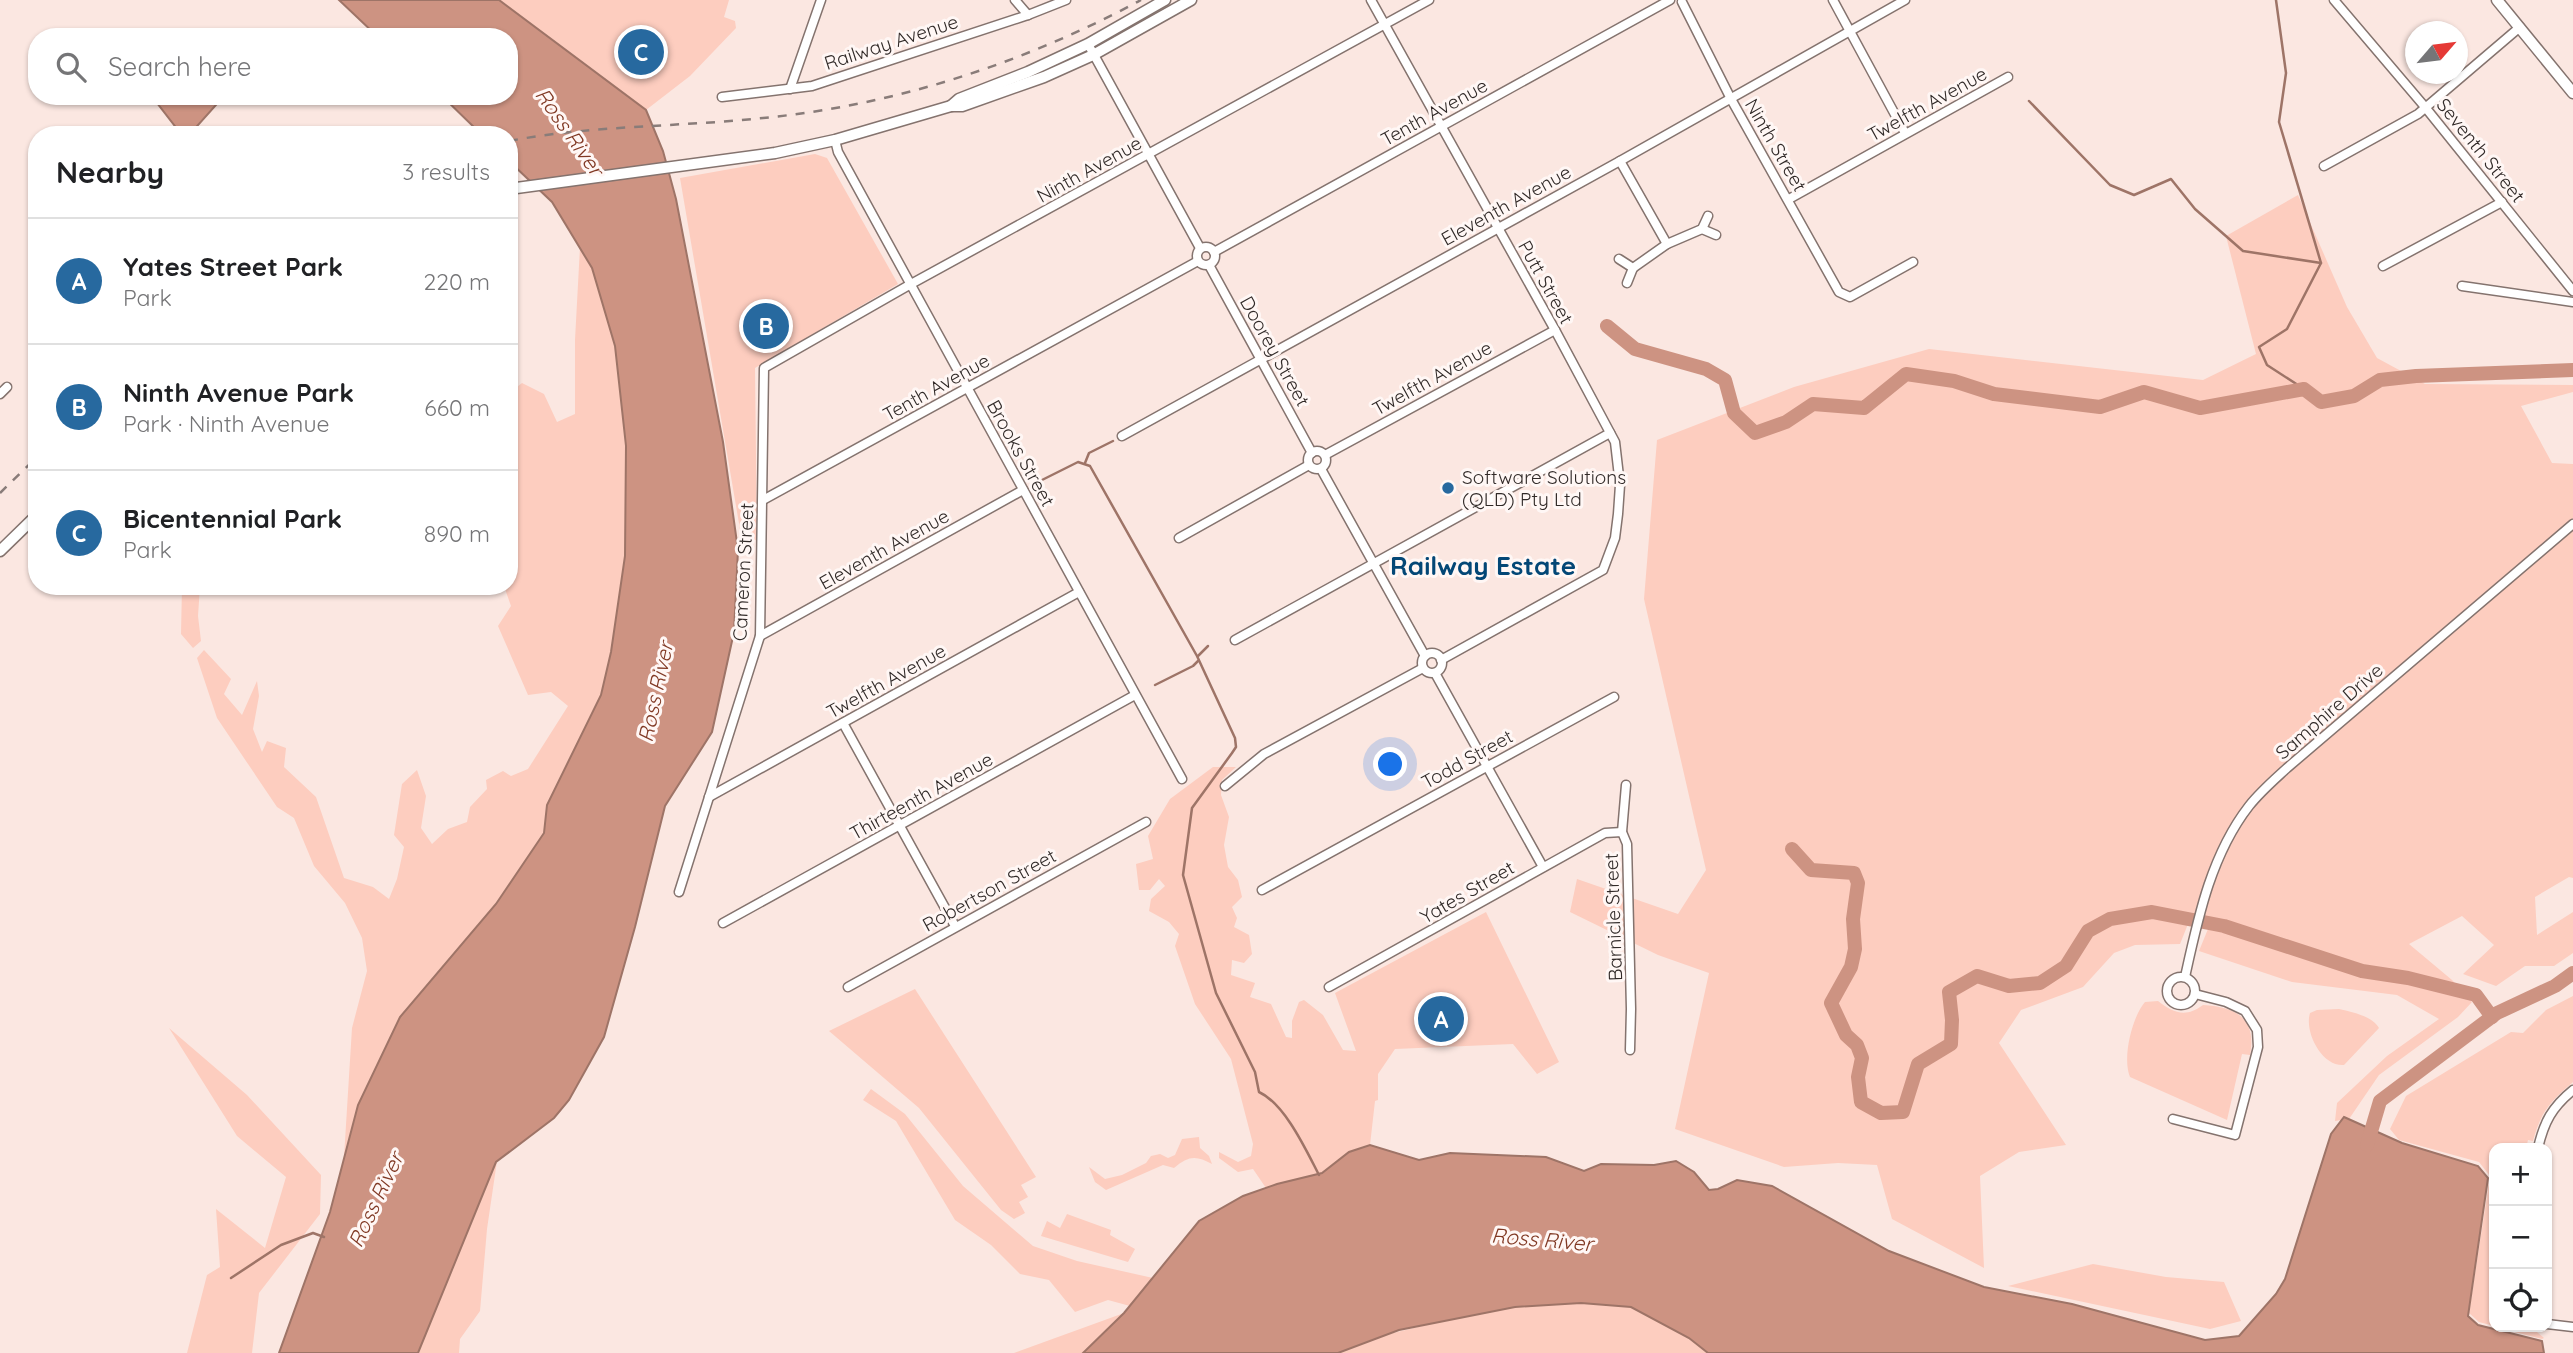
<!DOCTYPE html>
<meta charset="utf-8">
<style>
:root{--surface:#fff;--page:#f2f2f2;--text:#202124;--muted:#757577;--line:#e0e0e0;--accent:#27699f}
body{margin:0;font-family:Quicksand,sans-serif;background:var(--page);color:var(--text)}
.controls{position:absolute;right:21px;bottom:21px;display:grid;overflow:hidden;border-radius:14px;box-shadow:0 2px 5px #0004}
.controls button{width:63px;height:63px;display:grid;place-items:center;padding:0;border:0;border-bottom:2px solid var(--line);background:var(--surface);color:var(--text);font:35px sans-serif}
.compass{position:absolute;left:2405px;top:21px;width:63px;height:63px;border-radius:50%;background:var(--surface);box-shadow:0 2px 5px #0004;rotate:62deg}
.you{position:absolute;left:1391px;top:765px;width:24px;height:24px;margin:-18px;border:5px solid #fff;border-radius:50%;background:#1a73e8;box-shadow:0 0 0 10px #1a73e833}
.badge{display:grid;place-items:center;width:46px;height:46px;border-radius:50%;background:var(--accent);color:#fff;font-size:23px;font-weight:700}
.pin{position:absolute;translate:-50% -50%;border:4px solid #fff;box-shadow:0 2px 7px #0006}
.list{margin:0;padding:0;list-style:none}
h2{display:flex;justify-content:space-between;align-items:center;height:91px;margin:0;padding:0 28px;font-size:30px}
h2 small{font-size:23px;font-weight:400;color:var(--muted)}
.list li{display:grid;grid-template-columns:46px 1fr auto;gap:21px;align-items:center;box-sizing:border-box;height:126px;padding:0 28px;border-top:2px solid var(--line)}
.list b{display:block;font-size:26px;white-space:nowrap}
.list p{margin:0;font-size:23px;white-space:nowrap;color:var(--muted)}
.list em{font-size:23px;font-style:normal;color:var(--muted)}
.icon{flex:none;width:38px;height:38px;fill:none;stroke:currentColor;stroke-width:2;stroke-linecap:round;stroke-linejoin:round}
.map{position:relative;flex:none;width:2573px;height:1353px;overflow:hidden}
.search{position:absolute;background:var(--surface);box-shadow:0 2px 5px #0004;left:28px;top:28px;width:490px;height:77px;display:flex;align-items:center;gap:18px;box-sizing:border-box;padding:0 24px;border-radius:28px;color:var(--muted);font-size:26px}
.panel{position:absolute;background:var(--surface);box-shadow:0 2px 5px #0004;left:28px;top:126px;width:490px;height:469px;border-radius:28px}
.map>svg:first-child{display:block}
.green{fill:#fdcdbf}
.water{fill:#cd9382;stroke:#9e7467;stroke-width:2}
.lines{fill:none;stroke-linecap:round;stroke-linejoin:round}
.stream{stroke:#9e7467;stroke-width:2.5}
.river{stroke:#cd9382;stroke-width:14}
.minor-casing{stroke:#84736e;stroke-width:11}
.major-casing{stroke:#84736e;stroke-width:13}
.minor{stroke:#fff;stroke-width:8}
.major{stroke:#fff;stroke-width:10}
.rail{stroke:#897c79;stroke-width:2.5;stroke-dasharray:9 9;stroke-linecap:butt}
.poi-dot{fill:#27699f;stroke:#fff7f5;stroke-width:2.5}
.labels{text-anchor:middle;stroke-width:6;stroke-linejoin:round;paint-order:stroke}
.street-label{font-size:19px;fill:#312a28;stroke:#fff7f5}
.poi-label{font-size:19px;fill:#312a28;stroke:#fff7f5;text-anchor:start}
.water-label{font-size:21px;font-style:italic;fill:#813924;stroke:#fff7f5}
.district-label{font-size:26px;font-weight:bold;fill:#034776;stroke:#fff7f5}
</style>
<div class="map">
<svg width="2573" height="1353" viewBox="0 0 2573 1353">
<rect width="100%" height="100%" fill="#fbe7e1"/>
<!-- green -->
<g class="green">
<path d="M 499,0 L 729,0 L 724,17 L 735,21 L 736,28 L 690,76 L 646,110 Z"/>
<path d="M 815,154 L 827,158 L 898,284 L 755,368 L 757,540 L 742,541 L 680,178 Z"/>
<path d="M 2298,195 L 2347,307 L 2377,358 L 2425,384 L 2573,385 L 2573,392 L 2521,406 L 2552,463 L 2573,464 L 2573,878 L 2569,877 L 2535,897 L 2537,935 L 2573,912 L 2573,953 L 2554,966 L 2525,966 L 2496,986 L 2463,974 L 2494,945 L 2462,916 L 2409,944 L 2452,980 L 2472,1002 L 2458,1017 L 2379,1075 L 2349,1119 L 2335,1121 L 2337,1103 L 2387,1056 L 2439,1019 L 2397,995 L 2292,982 L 2199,951 L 2208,929 L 2188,924 L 2180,944 L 2135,945 L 2114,953 L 2083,987 L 2021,1010 L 1999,1043 L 2066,1145 L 2019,1152 L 1980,1176 L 1984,1268 L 1892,1219 L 1877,1165 L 1838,1163 L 1784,1167 L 1675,1129 L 1709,973 L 1658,955 L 1570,912 L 1577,879 L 1678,914 L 1706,870 L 1644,599 L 1657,440 L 1794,387 L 1929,349 L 2203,380 L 2256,354 L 2226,236 Z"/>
<path d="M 580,247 L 592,268 L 615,346 L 626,446 L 625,556 L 611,652 L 601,695 L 547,805 L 544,833 L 358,1105 L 344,1157 L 352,1028 L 367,971 L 362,938 L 345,903 L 314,866 L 294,818 L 277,807 L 217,718 L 197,658 L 204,650 L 231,679 L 224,694 L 242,715 L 257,681 L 259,696 L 253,729 L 262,752 L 267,741 L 286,748 L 284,767 L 316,797 L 344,878 L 373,887 L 389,899 L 397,879 L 404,847 L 394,835 L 402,784 L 417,770 L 426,796 L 421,828 L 432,844 L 448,829 L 467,822 L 470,807 L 487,789 L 486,780 L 503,771 L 511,776 L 528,769 L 568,706 L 551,692 L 528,695 L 498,626 L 511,606 L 504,586 L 509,586 L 509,561 L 513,549 L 509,540 L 509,393 L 522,383 L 544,394 L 557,422 L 575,414 L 575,340 Z"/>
<path d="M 182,586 L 200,586 L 198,616 L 201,641 L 193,648 L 181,634 Z"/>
<path d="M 1213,767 L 1236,767 L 1222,780 L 1221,795 L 1229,817 L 1224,845 L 1228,867 L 1238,880 L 1242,897 L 1232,907 L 1237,918 L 1234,927 L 1249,935 L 1252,954 L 1244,963 L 1232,960 L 1231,975 L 1255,983 L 1250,997 L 1271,1004 L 1286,1037 L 1292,1038 L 1292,1021 L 1299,1002 L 1304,1000 L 1323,1015 L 1343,1050 L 1356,1051 L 1335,993 L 1486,912 L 1559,1062 L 1537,1074 L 1513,1044 L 1395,1049 L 1378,1074 L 1378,1100 L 1375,1101 L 1370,1145 L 1349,1152 L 1322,1173 L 1266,1188 L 1253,1169 L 1238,1172 L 1219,1158 L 1219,1152 L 1238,1162 L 1251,1156 L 1253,1144 L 1231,1059 L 1195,1004 L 1175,946 L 1179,934 L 1169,922 L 1149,911 L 1151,899 L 1165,886 L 1159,879 L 1150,890 L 1139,890 L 1136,864 L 1153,859 L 1148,836 L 1170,799 Z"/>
<path d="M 915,989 L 1036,1177 L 1021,1185 L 1028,1197 L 1019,1202 L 1025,1213 L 1014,1219 L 1001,1210 L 919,1108 L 829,1031 Z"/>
<path d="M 2573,996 L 2573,1082 C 2550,1102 2541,1111 2533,1141 L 2528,1140 L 2526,1148 L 2494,1148 L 2494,1326 L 2479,1322 L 2469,1313 L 2490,1176 L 2479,1162 L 2399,1140 L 2390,1129 L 2406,1096 L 2511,1032 L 2523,1033 L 2546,1010 Z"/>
<path d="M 2158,1001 C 2173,1013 2186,1018 2203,1005 C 2237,1007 2257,1019 2250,1055 L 2242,1054 L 2227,1120 L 2130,1077 C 2122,1058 2132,1017 2145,1002 Z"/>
<path d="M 2339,1009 C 2352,1012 2372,1016 2379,1028 L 2344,1065 C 2322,1067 2304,1032 2310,1013 L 2317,1010 Z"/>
<path d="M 169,1028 L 247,1095 L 321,1175 L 320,1214 L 259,1293 L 252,1353 L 187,1353 L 207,1275 L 220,1267 L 216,1209 L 265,1248 L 286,1177 L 237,1136 Z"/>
<path d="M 871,1089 L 905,1114 L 963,1186 L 1033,1246 L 1077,1261 L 1153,1278 L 1130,1306 L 1108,1300 L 1075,1312 L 1049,1280 L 1020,1274 L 991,1245 L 955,1220 L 896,1121 L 863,1100 Z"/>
<path d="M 1199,1137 L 1200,1148 L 1209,1156 L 1212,1164 C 1196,1155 1188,1156 1174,1168 L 1163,1165 L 1106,1190 L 1095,1182 L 1089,1167 L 1105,1179 L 1122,1175 L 1146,1163 L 1151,1156 L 1160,1154 L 1168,1158 L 1175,1155 L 1182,1139 Z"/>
<path d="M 497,1161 L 487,1229 L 480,1311 L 460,1339 L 459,1353 L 418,1353 Z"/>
<path d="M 1067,1214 L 1111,1230 L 1110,1235 L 1135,1249 L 1128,1262 L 1041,1236 L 1047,1221 L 1060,1228 Z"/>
<path d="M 2093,1264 L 2166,1277 L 2224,1282 L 2241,1321 L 2210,1329 L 2008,1286 Z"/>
<path d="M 1574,1289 L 1709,1327 L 1739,1353 L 1311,1353 Z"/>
<path d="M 1124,1313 L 1083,1353 L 1014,1353 Z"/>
<path d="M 2495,1327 L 2531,1327 L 2544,1338 L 2542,1339 Z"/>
</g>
<!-- water -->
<g class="water">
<path d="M 339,0 L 499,0 L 646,110 L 663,151 L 676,199 L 723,442 L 738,550 L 734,632 L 712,732 L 665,806 L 635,927 L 604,1037 L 569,1100 L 554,1118 L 496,1162 L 418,1353 L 279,1353 L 330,1212 L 358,1105 L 400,1017 L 496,904 L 544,833 L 547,805 L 601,695 L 611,652 L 625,556 L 626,446 L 615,346 L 592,268 L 552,202 L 509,161 L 509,135 L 482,135 L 442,96 L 509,96 L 509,37 L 378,37 Z"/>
<path d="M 157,96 L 224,96 L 191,133 L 178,130 L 154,99 Z"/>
<path d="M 2344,1117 L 2402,1143 L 2478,1166 L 2488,1178 L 2468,1316 L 2478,1325 L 2542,1341 L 2544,1353 L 1708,1353 L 1689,1338 L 1631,1307 L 1581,1303 L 1515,1307 L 1399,1330 L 1338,1353 L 1083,1353 L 1124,1313 L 1199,1221 L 1243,1196 L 1277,1184 L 1322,1173 L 1349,1152 L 1370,1145 L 1419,1160 L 1450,1153 L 1546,1157 L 1584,1171 L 1601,1164 L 1654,1165 L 1676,1161 L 1694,1172 L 1709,1190 L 1718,1189 L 1737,1180 L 1772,1186 L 1889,1251 L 1984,1287 L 2072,1304 L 2205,1340 L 2239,1336 L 2276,1294 L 2285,1279 L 2331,1134 Z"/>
</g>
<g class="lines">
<!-- stream -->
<g class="stream">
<path d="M 2276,0 L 2286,73 L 2279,122 L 2321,263 L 2287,329 L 2259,347 L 2267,365 L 2304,389"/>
<path d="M 2029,101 L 2110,185 L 2134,195 L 2171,179 L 2195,209 L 2243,251 L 2321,263"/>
<path d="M 1085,463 L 1089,453 L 1113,441"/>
<path d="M 1034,484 L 1078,462 L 1090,466 L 1197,656 L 1235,738 L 1236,747 L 1232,753 L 1192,808 L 1183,875 L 1216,993 L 1255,1072 L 1259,1092 C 1285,1104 1306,1150 1319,1175"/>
<path d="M 1198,656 L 1208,646"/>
<path d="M 1155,685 L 1193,666 L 1198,661"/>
<path d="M 231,1278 L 281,1245 L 313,1233 L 324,1237"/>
</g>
<!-- river -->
<g class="river">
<path d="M 1607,326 L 1635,349 L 1706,369 L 1725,380 L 1734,413 L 1755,433 L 1786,422 L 1813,404 L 1864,408 L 1906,374 L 1954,381 L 1994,394 L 2100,407 L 2144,392 L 2200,408 L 2304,389 L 2321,402 L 2354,396 L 2380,380 L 2416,376 L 2573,370"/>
<path d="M 1792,849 L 1811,870 L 1854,873 L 1858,883 L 1853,919 L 1855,949 L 1851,967 L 1831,1003 L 1846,1035 L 1857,1045 L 1862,1058 L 1858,1077 L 1861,1102 L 1881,1113 L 1903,1112 L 1918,1064 L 1951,1044 L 1952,1020 L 1949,992 L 1977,976 L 2009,986 L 2040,983 L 2066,966 L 2088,931 L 2110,919 L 2152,912 L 2224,926 L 2362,971 L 2408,978 L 2476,995 L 2492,1017"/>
<path d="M 2367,1145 L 2380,1101 L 2497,1013 L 2555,986 L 2573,973"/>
</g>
<defs>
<g id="minor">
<path d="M 1015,0 L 1028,15"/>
<path d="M 1371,0 L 1555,330 L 1615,442 L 1620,485 L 1618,514 L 1615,538 L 1603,570 L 1441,660"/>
<path d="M 1833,0 L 1905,133"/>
<path d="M 2334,0 L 2425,107 L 2573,291"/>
<path d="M 1682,2 L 1731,99 L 1839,292 L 1850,297 L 1913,262"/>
<path d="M 1088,44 L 1200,248"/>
<path d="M 790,89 L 821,0"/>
<path d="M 722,97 L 812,86 L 1028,15 L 1066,0"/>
<path d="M 835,140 L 838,152 L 1182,779"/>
<path d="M 1620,161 L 1667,244"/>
<path d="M 2324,166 L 2418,114 L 2520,27"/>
<path d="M 1789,199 L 2008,77"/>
<path d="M 1702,229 L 1716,235"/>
<circle cx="1206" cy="256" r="9"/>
<path d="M 1214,252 L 1670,0"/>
<path d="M 1619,259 L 1633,268 L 1667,244 L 1702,229 L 1708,216"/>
<path d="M 1209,265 L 1312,453"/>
<path d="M 2383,266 L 2502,202"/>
<path d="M 1627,283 L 1633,268"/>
<path d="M 2462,286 L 2573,302"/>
<path d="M 0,394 L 7,387"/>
<path d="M 1122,436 L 1620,161 L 1905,0"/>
<circle cx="1317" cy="460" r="9"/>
<path d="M 1325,455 L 1555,330"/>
<path d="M 1321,469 L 1425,656"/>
<path d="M 763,500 L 1198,261"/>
<path d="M 1179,538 L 1309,465"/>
<path d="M 760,636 L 1023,490"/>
<path d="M 1235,640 L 1610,433"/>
<circle cx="1432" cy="663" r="10"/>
<path d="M 1435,673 L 1543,867"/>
<path d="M 843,723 L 955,926"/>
<path d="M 1626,785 L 1622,832 L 1627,844 L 1631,1009 L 1630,1050"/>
<path d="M 1225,786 L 1264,754 L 1423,668"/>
<path d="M 709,797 L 1079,592"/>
<path d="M 1262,890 L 1614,697"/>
<path d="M 679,892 L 760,636 L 764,368 L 911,284 L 1429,0"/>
<path d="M 723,923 L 1135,695"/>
<path d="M 2185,977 C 2198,918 2211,855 2249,806 C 2260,792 2274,780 2287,768 L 2573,524"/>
<circle cx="2181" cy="991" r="14"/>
<path d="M 848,987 L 1146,822"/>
<path d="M 1329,987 L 1605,833 L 1622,832"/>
<path d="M 2173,1119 L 2235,1135 L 2258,1047 L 2257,1030 L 2245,1011 L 2226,1002 L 2195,994"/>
<path d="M 2538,1148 C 2544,1122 2552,1107 2573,1090"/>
<path d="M 2547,1324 L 2573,1327"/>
</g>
<g id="major">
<path d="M 2497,0 L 2573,93"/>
<path d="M 951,106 L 959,99 L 1028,72 L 1088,44 L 1165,0"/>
<path d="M 509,189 L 775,153 L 835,140 L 951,106 L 962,106 L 1044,77 L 1093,55 L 1191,0"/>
<path d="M 0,551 L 37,515"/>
</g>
</defs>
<!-- minor casing -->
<use href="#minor" class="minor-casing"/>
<!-- major casing -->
<use href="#major" class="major-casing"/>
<!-- minor -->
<use href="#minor" class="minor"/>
<!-- major -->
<use href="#major" class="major"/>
<!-- rail -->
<g class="rail">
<path d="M 509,141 C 593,125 679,127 763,118 C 896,105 1024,63 1141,0"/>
<path d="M 0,493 L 37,457"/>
</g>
</g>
<!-- markers -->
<circle class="poi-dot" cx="1448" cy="488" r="7"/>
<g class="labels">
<!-- street labels -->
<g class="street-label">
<text transform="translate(891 42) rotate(-18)" y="7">Railway Avenue</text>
<text transform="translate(1927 104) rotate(-29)" y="7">Twelfth Avenue</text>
<text transform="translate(1434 112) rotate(-29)" y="7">Tenth Avenue</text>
<text transform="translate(1776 145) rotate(60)" y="7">Ninth Street</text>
<text transform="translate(2481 150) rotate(51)" y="7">Seventh Street</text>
<text transform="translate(1089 169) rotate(-29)" y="7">Ninth Avenue</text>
<text transform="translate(1506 205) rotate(-29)" y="7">Eleventh Avenue</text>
<text transform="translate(1546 282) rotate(61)" y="7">Putt Street</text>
<text transform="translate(1275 351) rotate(61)" y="7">Doorey Street</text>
<text transform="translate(1432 378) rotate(-29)" y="7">Twelfth Avenue</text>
<text transform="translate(936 387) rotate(-29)" y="7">Tenth Avenue</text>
<text transform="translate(1021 453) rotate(61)" y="7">Brooks Street</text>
<text transform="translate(884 549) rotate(-29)" y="7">Eleventh Avenue</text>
<text transform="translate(743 572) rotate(-87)" y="7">Cameron Street</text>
<text transform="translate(886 681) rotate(-29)" y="7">Twelfth Avenue</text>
<text transform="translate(2329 711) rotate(-41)" y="7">Samphire Drive</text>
<text transform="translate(1467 759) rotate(-29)" y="7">Todd Street</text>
<text transform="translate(921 796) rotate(-29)" y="7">Thirteenth Avenue</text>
<text transform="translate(989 890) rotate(-29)" y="7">Robertson Street</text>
<text transform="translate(1467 892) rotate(-30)" y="7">Yates Street</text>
<text transform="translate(1613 917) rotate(-92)" y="7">Barnicle Street</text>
</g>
<!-- poi labels -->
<g class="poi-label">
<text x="1462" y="484">Software Solutions<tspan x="1462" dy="22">(QLD) Pty Ltd</tspan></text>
</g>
<!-- water labels -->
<g class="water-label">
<text transform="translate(569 132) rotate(55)" y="7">Ross River</text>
<text transform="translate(656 692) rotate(-78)" y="7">Ross River</text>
<text transform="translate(376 1200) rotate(-65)" y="7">Ross River</text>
<text transform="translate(1542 1240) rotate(5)" y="7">Ross River</text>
</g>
<!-- district labels -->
<g class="district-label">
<text x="1483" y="575">Railway Estate</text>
</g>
</g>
</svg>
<div class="controls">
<button>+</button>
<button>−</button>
<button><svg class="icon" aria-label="locate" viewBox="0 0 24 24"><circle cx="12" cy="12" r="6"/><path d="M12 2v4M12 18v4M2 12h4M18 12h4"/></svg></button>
</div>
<svg class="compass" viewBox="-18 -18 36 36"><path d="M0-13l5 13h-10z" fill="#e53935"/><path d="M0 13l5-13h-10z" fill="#757577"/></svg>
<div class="you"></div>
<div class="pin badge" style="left:1441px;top:1019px">A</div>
<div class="pin badge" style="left:766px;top:326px">B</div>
<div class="pin badge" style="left:641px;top:52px">C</div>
<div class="search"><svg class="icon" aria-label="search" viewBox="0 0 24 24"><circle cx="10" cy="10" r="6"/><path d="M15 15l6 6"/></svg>Search here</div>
<section class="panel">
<h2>Nearby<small>3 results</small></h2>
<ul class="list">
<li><span class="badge">A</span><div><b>Yates Street Park</b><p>Park</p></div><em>220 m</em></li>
<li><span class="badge">B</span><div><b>Ninth Avenue Park</b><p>Park · Ninth Avenue</p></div><em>660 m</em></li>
<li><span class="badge">C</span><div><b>Bicentennial Park</b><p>Park</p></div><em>890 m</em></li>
</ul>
</section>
</div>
